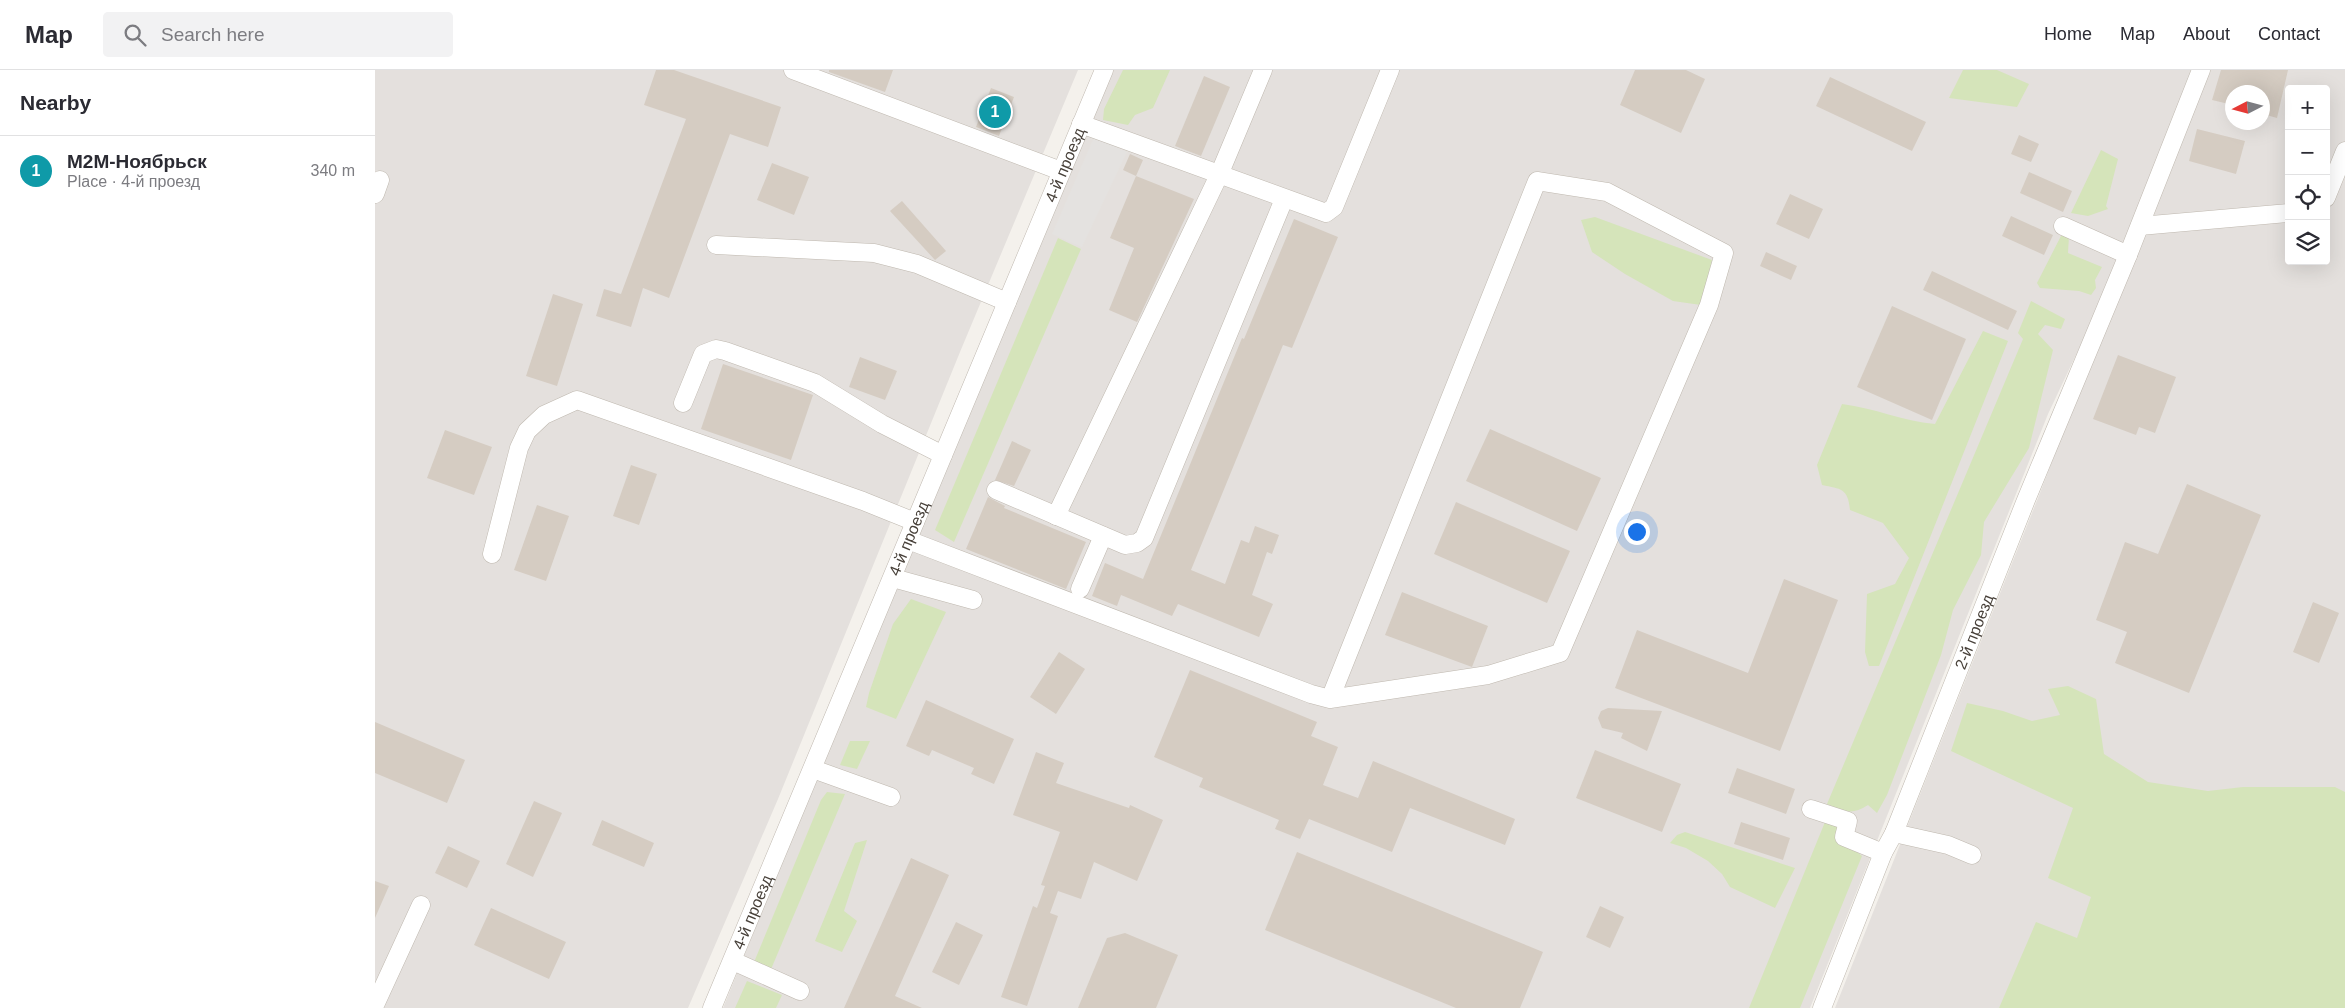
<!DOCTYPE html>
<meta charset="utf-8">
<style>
:root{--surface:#fff;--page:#f2f2f3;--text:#2b2b33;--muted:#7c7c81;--line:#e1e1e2;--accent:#e33e34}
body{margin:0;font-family:Helvetica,sans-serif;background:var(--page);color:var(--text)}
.controls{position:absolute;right:15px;top:15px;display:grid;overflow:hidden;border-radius:5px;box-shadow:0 5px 20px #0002}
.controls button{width:45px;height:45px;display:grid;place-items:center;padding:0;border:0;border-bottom:1px solid var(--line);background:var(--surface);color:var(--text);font:25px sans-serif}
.compass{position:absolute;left:1850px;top:15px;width:45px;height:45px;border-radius:50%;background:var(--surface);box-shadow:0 5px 20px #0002;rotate:264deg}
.you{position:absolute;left:1261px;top:461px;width:18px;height:18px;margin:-12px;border:4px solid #fff;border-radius:50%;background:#1a73e8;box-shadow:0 0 0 8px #1a73e833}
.badge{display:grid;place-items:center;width:32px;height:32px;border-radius:50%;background:var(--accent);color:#fff;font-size:16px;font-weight:700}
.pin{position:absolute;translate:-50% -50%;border:2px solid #fff;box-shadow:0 1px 5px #0006}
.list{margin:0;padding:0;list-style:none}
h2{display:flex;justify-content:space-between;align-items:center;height:65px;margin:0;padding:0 20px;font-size:21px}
h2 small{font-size:16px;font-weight:400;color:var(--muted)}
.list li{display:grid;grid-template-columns:32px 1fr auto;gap:15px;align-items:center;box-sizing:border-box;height:70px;padding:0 20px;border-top:1px solid var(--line)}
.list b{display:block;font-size:19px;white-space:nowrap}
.list p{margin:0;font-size:16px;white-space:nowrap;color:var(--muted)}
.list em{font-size:16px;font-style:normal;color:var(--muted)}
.icon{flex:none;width:28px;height:28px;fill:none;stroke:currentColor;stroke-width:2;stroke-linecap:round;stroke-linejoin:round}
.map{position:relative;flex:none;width:1970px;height:938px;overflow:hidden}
header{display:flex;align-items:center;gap:30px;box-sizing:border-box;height:70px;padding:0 25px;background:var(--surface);border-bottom:1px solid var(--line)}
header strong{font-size:24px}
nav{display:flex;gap:28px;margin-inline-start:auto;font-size:18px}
.search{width:350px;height:45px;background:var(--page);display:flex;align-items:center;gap:12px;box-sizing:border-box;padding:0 18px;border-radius:5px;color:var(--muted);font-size:19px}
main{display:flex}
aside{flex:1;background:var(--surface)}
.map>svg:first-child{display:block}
.industrial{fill:#e4e0dd;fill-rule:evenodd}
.green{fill:#d5e4ba}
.parking{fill:#e4e2e0}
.building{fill:#d5ccc2}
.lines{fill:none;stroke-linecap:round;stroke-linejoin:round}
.minor-casing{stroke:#bfb8af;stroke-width:19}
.minor{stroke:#fff;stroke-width:18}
.labels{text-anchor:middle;stroke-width:4.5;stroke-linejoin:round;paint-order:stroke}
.street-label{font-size:16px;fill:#48413a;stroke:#fff}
</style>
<header>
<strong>Map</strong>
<div class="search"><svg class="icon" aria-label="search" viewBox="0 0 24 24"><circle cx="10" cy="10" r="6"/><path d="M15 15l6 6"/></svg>Search here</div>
<nav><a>Home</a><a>Map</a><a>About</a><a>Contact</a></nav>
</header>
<main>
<aside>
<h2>Nearby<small></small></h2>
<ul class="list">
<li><span class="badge" style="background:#0f9aa8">1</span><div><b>М2М-Ноябрьск</b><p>Place · 4-й проезд</p></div><em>340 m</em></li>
</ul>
</aside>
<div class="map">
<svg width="1970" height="938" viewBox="0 0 1970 938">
<rect width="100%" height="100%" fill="#f4f1ec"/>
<!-- industrial -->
<g class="industrial">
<path d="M 0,0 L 703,0 L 585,282 L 403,729 L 313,938 L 0,938 Z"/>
<path d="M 729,0 L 1822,0 L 1745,192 L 1673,344 L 1435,938 L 348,938 Z"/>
<path d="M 1828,0 L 1970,0 L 1970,938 L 1460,938 L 1663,428 ZM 1914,19 L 1951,19 L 1951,191 L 1914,191 ZM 1858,22 L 1888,22 L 1888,52 L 1858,52 Z"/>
</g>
<!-- green -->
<g class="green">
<path d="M 748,0 L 795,0 L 778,38 L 760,45 L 753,55 L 728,50 L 729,39 Z"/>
<path d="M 1588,0 L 1622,0 L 1654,14 L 1642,37 L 1574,28 Z"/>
<path d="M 1726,80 L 1743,89 L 1731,136 L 1733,139 L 1713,146 L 1696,143 Z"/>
<path d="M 1220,147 L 1337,190 L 1326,235 L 1298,231 L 1250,204 L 1217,182 L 1206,150 Z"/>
<path d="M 1687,164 L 1694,166 L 1693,183 L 1727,197 L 1720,210 L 1721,218 L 1716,225 L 1704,221 L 1665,218 L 1662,213 Z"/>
<path d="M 683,168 L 706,179 L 579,472 L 560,460 Z"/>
<path d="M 1656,231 L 1690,249 L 1686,259 L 1670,255 L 1663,264 L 1678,280 L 1654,378 L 1609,452 L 1606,485 L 1578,540 L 1566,585 L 1512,725 L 1502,743 L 1493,735 C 1476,746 1469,741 1452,734 L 1648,269 L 1643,263 Z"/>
<path d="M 1608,261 L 1633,271 L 1504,596 L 1494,596 L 1490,582 L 1492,524 L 1520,514 L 1534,488 L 1508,453 L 1475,440 C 1473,418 1466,419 1447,415 L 1442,395 L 1467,334 C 1500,338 1527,351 1560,354 Z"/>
<path d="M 536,529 L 571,542 L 521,649 L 491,637 L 494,623 L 518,554 Z"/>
<path d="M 1693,616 L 1721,629 L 1729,684 L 1773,712 L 1833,721 L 1868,717 L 1960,717 L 1970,722 L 1970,938 L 1624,938 L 1661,852 L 1702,868 L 1716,827 L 1673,808 L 1698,738 L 1576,681 L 1592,633 L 1628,641 L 1657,651 L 1685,645 L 1673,619 Z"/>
<path d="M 475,671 L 495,671 L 482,699 L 465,695 Z"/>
<path d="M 452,722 L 470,724 L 394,904 L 377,897 L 446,730 Z"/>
<path d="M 1450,752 L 1466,755 L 1474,775 L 1487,786 L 1425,938 L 1374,938 Z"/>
<path d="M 1310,762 L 1420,798 L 1400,838 L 1355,817 L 1347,804 L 1333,791 L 1311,778 L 1295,773 L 1302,765 Z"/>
<path d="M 492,770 L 469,841 L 482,851 L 467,882 L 440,871 L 480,773 Z"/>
<path d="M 372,911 L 407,925 L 401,938 L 360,938 Z"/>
</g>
<!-- parking -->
<path class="parking" d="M 719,67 L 752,82 L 707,177 L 677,164 Z"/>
<!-- building -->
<g class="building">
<path d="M 281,0 L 299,0 L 406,37 L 393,77 L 355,64 L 294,228 L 268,218 L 256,257 L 221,246 L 229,219 L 246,224 L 311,49 L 269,35 Z"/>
<path d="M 454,0 L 518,0 L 510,22 L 454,2 Z"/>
<path d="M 1260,0 L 1311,0 L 1330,9 L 1306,63 L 1245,35 Z"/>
<path d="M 1846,0 L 1913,0 L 1902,48 L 1888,44 L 1888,22 L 1858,22 L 1858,35 L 1837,30 Z"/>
<path d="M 829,6 L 855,17 L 826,86 L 800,76 Z"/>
<path d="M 1455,7 L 1551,52 L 1537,81 L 1441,36 Z"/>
<path d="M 616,18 L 639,27 L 624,66 L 601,57 Z"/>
<path d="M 1822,59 L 1870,71 L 1861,104 L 1814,91 Z"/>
<path d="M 1644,65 L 1664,74 L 1656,92 L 1636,84 Z"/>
<path d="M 755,84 L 768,90 L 761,106 L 748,100 Z"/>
<path d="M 397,93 L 434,107 L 419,145 L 382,130 Z"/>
<path d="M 1654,102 L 1697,121 L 1688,142 L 1645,123 Z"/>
<path d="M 761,106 L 819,129 L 762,252 L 734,240 L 759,178 L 735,168 Z"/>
<path d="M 1415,124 L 1448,139 L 1434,169 L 1401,154 Z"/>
<path d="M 527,131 L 571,181 L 560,190 L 515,141 Z"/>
<path d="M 1636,146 L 1678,165 L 1669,185 L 1627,166 Z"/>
<path d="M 919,149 L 963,167 L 917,278 L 908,275 L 816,500 L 850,514 L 866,470 L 874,473 L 880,456 L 904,465 L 897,484 L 892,482 L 877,525 L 898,534 L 884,567 L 803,534 L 797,546 L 746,525 L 742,536 L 717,526 L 730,493 L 768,509 L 867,268 L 869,269 Z"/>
<path d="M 1391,182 L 1422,196 L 1416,210 L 1385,196 Z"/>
<path d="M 1557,201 L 1642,241 L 1633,260 L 1548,220 Z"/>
<path d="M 178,224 L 208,234 L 182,316 L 151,306 Z"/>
<path d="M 1517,236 L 1591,269 L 1557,350 L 1482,317 Z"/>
<path d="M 1743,285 L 1801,307 L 1780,363 L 1764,357 L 1761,365 L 1718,349 Z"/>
<path d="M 485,287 L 522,301 L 510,330 L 474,317 Z"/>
<path d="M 348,294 L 438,325 L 416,390 L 326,359 Z"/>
<path d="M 1115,359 L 1226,408 L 1202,461 L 1091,411 Z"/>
<path d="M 70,360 L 117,377 L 99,425 L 52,408 Z"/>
<path d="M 637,371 L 656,380 L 639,416 L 620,410 Z"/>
<path d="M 256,395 L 282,404 L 264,455 L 238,446 Z"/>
<path d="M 1812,414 L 1886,445 L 1814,623 L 1740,593 L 1752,562 L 1721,550 L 1750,472 L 1783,484 Z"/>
<path d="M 613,427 L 630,436 L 629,438 L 711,472 L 691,519 L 591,479 Z"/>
<path d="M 1081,432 L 1195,481 L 1172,533 L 1059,484 Z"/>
<path d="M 162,435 L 194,446 L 171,511 L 139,500 Z"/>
<path d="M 1409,509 L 1463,530 L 1405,681 L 1240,618 L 1262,560 L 1373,603 Z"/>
<path d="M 1027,522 L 1113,556 L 1097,597 L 1010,565 Z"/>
<path d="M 1938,532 L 1964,543 L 1944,593 L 1918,582 Z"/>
<path d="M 684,582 L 710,599 L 681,644 L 655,627 Z"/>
<path d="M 815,600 L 942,652 L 936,666 L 963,677 L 948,715 L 983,728 L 998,691 L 1140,749 L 1130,775 L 1035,738 L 1017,782 L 934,749 L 925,769 L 900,759 L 904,750 L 824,717 L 828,708 L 779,687 Z"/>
<path d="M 551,630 L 639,669 L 619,714 L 596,704 L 599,698 L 557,680 L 554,686 L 531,676 Z"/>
<path d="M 1233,638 L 1287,641 L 1272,681 L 1246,668 L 1248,663 L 1227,658 L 1223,648 L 1226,641 Z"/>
<path d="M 0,652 L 90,690 L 72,733 L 0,703 Z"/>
<path d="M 1220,680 L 1306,714 L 1287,762 L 1201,728 Z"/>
<path d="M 661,682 L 689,693 L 681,713 L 754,738 L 755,735 L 788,750 L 762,811 L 719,792 L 706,829 L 683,821 L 675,843 L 683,846 L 652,936 L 626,927 L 658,836 L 662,838 L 670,816 L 666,815 L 685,762 L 638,745 Z"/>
<path d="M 1362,698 L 1420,719 L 1411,744 L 1353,723 Z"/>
<path d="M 159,731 L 187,743 L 158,807 L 131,794 Z"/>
<path d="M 227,750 L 279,773 L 269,797 L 217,775 Z"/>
<path d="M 1366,752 L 1415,768 L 1408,790 L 1359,774 Z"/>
<path d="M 73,776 L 105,791 L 92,818 L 60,803 Z"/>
<path d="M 922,782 L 1168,882 L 1145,938 L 1081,938 L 890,860 Z"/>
<path d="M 536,788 L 574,805 L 520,926 L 547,938 L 469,938 Z"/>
<path d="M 0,811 L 14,816 L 0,848 Z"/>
<path d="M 1225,836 L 1249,847 L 1235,878 L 1211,867 Z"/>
<path d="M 116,838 L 191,872 L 174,909 L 99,875 Z"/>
<path d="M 581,852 L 608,865 L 584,915 L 557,902 Z"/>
<path d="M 750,863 L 803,885 L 781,938 L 703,938 L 732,868 Z"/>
</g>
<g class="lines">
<defs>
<g id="minor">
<path d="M 418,0 L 686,101"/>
<path d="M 706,54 L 951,143 L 959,137 L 1015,0"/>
<path d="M 0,124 L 5,110"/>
<path d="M 1951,128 L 1970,81"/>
<path d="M 1688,156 L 1753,185 L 1826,0"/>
<path d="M 1765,156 L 1914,143"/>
<path d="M 341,175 L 499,183 L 542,194 L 632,232"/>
<path d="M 308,333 L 328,284 L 341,279 L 350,281 L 440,313 L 507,354 L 568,385"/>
<path d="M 621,420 L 750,475 L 762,473 L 769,468 L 909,129"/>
<path d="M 681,446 L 844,105 L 888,0"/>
<path d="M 533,470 L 936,624 L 955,629 L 1113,605 L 1185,583 L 1334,235 L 1349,183 L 1232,122 L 1162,111 L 955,629"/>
<path d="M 117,484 L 144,378 L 152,361 L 169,345 L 202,330 L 488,431 L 540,452"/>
<path d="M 518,508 L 598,530"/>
<path d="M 705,519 L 728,466"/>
<path d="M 438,699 L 516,727"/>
<path d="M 1436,739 L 1473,751 L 1469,767 L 1508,783"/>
<path d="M 1519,763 L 1573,775 L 1597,785"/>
<path d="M 358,891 L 425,921"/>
<path d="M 0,935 L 46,835"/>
<path id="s1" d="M 337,938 L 729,0"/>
<path id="s2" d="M 1447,938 L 1508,783 L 1519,763 L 1651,430 L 1753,185"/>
</g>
</defs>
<!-- minor casing -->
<use href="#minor" class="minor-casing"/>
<!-- minor -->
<use href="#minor" class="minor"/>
</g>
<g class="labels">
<!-- street labels -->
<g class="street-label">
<text dy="6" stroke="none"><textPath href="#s1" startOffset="914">4-й проезд</textPath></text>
<text dy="6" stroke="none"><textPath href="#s1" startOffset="509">4-й проезд</textPath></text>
<text dy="6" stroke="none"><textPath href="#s2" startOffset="406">2-й проезд</textPath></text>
<text dy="6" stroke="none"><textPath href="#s1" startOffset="104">4-й проезд</textPath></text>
</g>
</g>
</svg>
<div class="controls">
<button>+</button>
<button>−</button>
<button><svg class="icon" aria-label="locate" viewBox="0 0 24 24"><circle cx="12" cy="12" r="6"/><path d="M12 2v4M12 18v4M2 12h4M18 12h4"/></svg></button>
<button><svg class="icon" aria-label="layers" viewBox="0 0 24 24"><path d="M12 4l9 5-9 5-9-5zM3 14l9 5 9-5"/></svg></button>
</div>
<svg class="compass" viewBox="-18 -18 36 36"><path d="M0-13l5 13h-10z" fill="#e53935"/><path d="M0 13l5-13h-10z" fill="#7c7c81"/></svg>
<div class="you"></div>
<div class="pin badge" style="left:620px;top:42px;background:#0f9aa8">1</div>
</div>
</main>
